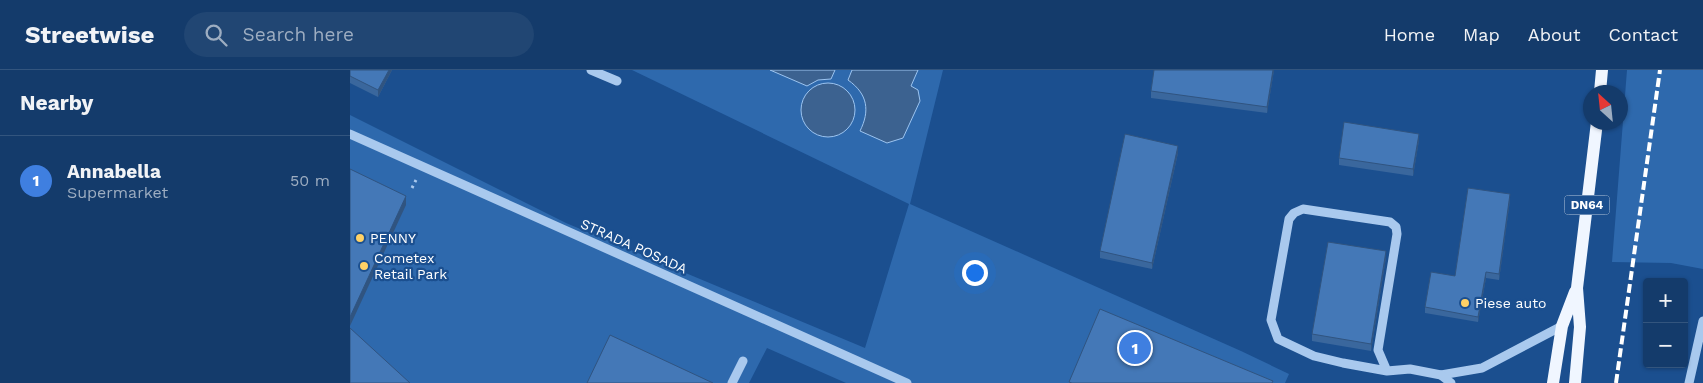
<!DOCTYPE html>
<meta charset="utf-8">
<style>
:root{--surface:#143b6b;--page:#214673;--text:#f1f3f6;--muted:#9dadc1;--line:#33557e;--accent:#ffd166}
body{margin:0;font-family:"Work Sans",sans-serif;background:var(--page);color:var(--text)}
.controls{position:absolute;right:15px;bottom:15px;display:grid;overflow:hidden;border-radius:5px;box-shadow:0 1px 4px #0004}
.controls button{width:45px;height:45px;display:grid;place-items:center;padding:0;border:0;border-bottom:1px solid var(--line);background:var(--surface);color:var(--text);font:25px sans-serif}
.compass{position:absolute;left:1233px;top:15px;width:45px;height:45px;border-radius:50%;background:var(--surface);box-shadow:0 1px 4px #0004;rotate:333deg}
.you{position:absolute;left:624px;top:202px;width:18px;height:18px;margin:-12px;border:4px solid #fff;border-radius:50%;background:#1a73e8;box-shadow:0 0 0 8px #1a73e833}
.badge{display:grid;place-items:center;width:32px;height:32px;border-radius:50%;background:var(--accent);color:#fff;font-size:16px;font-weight:700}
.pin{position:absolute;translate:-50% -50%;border:2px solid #fff;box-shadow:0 1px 5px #0006}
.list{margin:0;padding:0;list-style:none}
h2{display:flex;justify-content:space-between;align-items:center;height:65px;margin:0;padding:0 20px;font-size:21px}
h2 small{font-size:16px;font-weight:400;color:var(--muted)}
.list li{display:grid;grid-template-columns:32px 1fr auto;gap:15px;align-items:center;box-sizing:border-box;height:90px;padding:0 20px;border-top:1px solid var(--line)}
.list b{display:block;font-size:19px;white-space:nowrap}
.list p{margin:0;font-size:16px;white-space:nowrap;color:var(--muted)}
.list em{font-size:16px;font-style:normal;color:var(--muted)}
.icon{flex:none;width:28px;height:28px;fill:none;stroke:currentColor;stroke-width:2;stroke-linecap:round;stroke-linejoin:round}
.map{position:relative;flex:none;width:1353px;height:313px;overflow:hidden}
header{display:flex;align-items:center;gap:30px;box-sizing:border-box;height:70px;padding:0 25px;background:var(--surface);border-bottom:1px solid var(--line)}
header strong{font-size:24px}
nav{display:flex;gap:28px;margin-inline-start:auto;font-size:18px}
.search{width:350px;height:45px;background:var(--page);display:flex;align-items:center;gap:12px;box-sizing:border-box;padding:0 18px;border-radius:28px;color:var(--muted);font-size:19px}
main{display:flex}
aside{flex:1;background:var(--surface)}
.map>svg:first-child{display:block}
.green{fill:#2e69ad}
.water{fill:#3c6290;stroke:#9cc4f0}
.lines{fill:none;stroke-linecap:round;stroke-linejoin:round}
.path{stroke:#a9c9ee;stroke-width:3;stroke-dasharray:2.5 4;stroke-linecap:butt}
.minor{stroke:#a9c9ee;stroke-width:9}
.major{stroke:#f0f6ff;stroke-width:12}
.rail{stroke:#fff;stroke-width:4;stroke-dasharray:9 4;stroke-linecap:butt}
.wall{fill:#3a679d}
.shaded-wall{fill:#305480}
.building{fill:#4478b7;stroke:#305480}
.poi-dot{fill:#ffd166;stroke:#1b4f8f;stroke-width:2}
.labels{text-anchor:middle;stroke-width:4.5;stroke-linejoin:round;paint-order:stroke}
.shield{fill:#1b4f8f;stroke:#bbcadd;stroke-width:1}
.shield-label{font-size:12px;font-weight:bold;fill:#fff}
.poi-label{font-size:14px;fill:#fff;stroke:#1b4f8f;text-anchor:start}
.street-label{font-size:14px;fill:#fff;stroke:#1b4f8f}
</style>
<header>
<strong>Streetwise</strong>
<div class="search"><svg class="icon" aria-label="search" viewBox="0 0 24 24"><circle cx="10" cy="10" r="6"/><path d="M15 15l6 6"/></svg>Search here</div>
<nav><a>Home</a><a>Map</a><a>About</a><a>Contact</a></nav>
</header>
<main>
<aside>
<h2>Nearby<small></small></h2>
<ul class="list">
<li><span class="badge" style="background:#3f7fe0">1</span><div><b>Annabella</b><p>Supermarket</p></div><em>50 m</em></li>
</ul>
</aside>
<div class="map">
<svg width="1353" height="313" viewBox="0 0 1353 313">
<rect width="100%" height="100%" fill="#1b4f8f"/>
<!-- green -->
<g class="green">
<path d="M 282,0 L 593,0 L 560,134 L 891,281 L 939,304 L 935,313 L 496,313 L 417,278 L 399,313 L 0,313 L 0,45 L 216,153 L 515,278 L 559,134 Z"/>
<path d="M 1277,0 L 1353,0 L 1353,199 L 1321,193 L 1262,192 Z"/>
</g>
<!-- water -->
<g class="water">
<path d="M 420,0 L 485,0 L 481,9 L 468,10 L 457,16 Z"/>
<path d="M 502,0 L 568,0 L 561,16 L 568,20 L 570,31 L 553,68 L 537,73 L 510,61 C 520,41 518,24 498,10 Z"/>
<circle cx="478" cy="40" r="27"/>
</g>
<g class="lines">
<!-- path -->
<path class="path" d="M 62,118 L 66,110"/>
<!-- minor -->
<g class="minor">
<path d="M 241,0 L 267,11"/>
<path d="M 0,64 L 557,313"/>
<path d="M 1037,301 L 1028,280 L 1047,164 L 1046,157 L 1040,152 L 953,139 L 944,143 L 939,149 L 921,250 L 928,269 L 964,286 L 993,293 L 1037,301 L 1060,299 L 1091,305 L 1132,298 L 1212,256"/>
<path d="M 1091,305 L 1101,313"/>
<path d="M 382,313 L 393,291"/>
<path d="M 1339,313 L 1353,251"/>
</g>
<!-- major -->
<g class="major">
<path d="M 1250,22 L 1252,0"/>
<path d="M 1203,313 L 1212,256 L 1225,222"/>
<path d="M 1225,313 L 1230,257 L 1227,218 L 1247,52"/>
</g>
<!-- rail -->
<path class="rail" d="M 1266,313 L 1310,0"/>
</g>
<!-- wall -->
<g class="wall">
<path d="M 0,0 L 42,0 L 28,27 L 0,13 Z"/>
<path d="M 924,0 L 917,43 L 801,28 L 801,21 Z"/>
<path d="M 1069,70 L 1063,106 L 989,95 L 989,88 Z"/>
<path d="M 828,83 L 802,199 L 750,188 L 750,181 Z"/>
<path d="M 1160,130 L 1149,210 L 1136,208 L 1128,252 L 1075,243 L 1075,237 L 1105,206 Z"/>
<path d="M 1036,187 L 1021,281 L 962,271 L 962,264 Z"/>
</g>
<!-- shaded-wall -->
<g class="shaded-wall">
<path d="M 39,0 L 42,0 L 28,27 L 28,20 Z"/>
<path d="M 923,0 L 924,0 L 917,43 L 917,37 Z"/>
<path d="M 1069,64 L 1069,70 L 1063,106 L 1063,99 Z"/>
<path d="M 828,76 L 828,83 L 802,199 L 802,193 Z"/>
<path d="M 1160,124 L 1160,130 L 1149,210 L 1149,204 Z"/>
<path d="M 56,126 L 56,135 L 0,256 L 0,247 Z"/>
<path d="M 1036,181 L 1036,187 L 1021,281 L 1021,274 Z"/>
<path d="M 1136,202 L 1136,208 L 1128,252 L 1128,247 Z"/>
</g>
<!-- building -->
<g class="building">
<path d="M 0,0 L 39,0 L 28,20 L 0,6 Z"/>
<path d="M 804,0 L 923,0 L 917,37 L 801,21 Z"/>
<path d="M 994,52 L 1069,64 L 1063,99 L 989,88 Z"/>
<path d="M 775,64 L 828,76 L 802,193 L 750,181 Z"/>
<path d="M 0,99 L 56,126 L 0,247 Z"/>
<path d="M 1118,118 L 1160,124 L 1149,204 L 1136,202 L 1128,247 L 1075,237 L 1081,202 L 1105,206 Z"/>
<path d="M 978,172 L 1036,181 L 1021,274 L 962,264 Z"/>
<path d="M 750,239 L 923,311 L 922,313 L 722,313 L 719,312 Z"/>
<path d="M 0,258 L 60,313 L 0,313 Z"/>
<path d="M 260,265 L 363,313 L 237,313 Z"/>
</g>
<!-- markers -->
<g class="poi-dot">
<circle cx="10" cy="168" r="5"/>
<circle cx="14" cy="196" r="5"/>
<circle cx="1115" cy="233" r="5"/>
</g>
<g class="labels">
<!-- shield labels -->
<rect class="shield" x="1214.5" y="125.5" width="45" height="19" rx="4"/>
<g class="shield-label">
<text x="1237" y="139">DN64</text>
</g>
<!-- poi labels -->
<g class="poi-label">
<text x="20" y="173">PENNY</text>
<text x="24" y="193">Cometex<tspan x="24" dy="16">Retail Park</tspan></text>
<text x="1125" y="238">Piese auto</text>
</g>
<!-- street labels -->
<g class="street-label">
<text transform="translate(284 176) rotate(24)" y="5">STRADA POSADA</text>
</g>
</g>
</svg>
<div class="controls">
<button>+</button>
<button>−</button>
</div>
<svg class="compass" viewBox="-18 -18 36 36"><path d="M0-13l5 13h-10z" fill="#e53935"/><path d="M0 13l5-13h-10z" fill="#9dadc1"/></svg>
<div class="you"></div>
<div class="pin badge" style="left:785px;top:278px;background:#3f7fe0">1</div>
</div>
</main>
